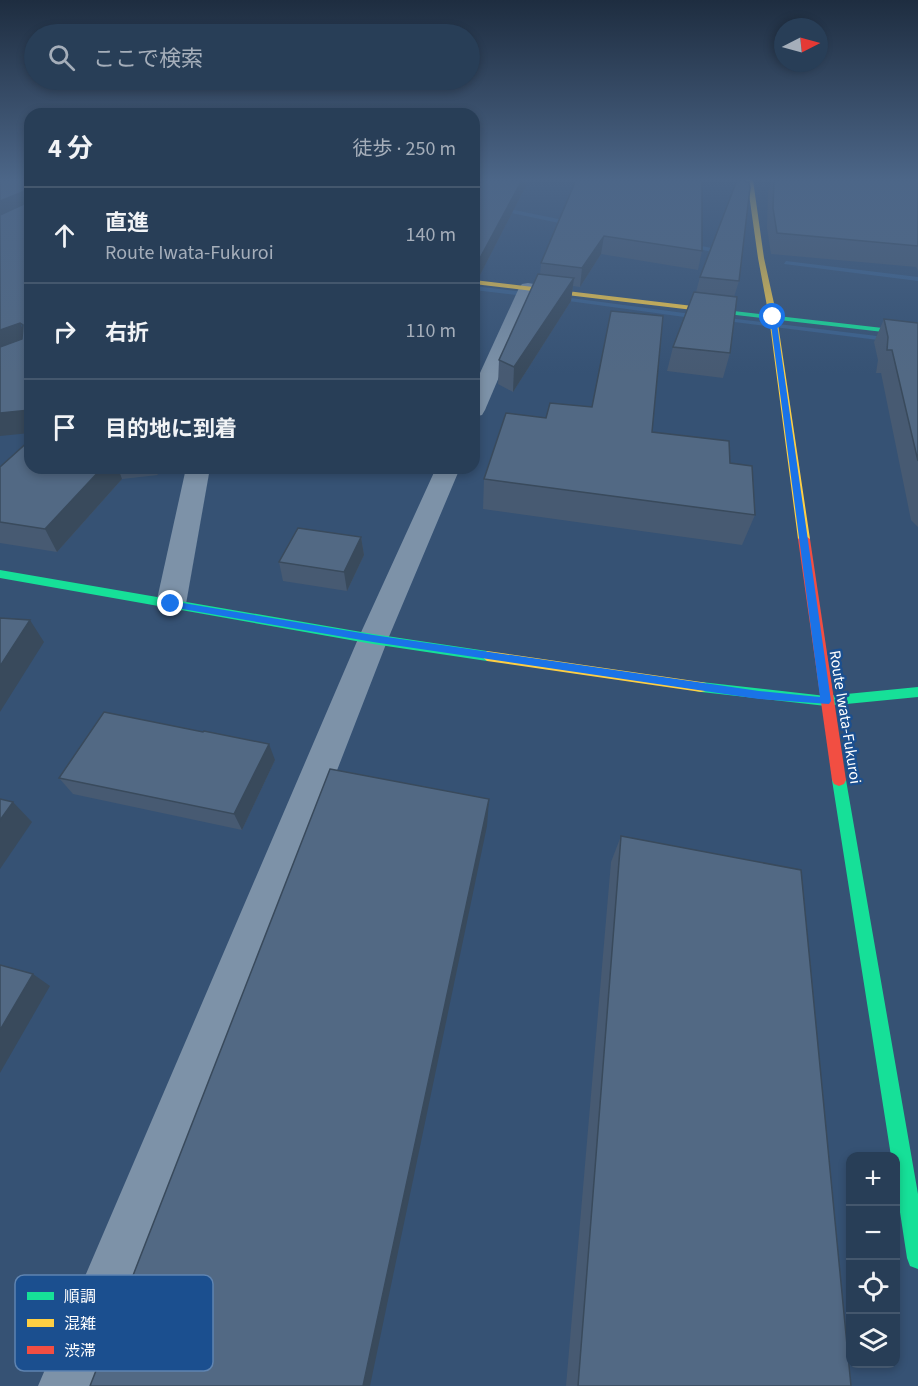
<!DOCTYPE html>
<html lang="ja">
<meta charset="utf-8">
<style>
:root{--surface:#283e57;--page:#30455d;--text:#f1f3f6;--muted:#a5aeba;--line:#44576d}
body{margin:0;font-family:"Source Sans 3","Noto Sans JP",sans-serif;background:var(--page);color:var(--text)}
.controls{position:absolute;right:18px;bottom:18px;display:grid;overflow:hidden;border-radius:12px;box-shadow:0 3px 9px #0003}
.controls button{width:54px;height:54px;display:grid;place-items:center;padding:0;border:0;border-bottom:2px solid var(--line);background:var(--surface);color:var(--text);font:30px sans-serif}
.compass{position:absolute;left:774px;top:18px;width:54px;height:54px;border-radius:50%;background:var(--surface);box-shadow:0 3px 9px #0003;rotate:84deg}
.stop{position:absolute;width:18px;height:18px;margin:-14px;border:4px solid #1a73e8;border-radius:50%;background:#fff}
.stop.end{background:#1a73e8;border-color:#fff;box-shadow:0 2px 6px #0008}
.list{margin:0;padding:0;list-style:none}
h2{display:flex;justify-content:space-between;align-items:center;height:78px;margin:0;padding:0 24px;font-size:26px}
h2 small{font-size:20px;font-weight:400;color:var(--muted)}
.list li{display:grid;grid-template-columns:39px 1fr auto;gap:18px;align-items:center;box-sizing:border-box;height:96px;padding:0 24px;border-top:2px solid var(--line)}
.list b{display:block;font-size:22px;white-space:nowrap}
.list p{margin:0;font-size:20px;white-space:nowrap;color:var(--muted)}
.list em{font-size:20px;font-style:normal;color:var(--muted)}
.icon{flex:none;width:33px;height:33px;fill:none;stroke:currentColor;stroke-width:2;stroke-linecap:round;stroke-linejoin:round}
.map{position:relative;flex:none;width:918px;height:1386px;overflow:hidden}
.search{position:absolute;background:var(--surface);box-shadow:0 3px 9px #0003;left:24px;top:24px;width:456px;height:66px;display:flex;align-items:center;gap:15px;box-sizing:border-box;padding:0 21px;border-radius:33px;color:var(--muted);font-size:22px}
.panel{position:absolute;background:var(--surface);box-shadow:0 3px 9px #0003;left:24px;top:108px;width:456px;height:366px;border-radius:18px}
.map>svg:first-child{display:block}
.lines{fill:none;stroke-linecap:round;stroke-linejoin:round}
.stream{fill:#3b618d;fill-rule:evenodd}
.street{fill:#7d92a8;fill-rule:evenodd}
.fast{fill:#16e098;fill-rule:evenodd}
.slow{fill:#ffcf43;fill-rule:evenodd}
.jam{fill:#f24e42;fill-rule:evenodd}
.wall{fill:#475a72}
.shaded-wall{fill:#394a5c}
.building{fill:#526984;stroke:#394a5c;stroke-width:1.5}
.route{fill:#1a73e8}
.labels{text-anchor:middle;stroke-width:5;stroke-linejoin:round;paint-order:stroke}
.street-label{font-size:16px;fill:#fff;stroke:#1b4f8f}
.key{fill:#1b4f8f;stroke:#5f84b1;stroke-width:1.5}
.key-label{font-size:16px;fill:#fff}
</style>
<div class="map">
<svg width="918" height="1386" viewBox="0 0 918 1386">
<rect width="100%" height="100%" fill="#365274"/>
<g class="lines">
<!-- stream -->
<g class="stream">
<path d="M 499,207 L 573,222 L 576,224 L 573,226 L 497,210 Z"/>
<path d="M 687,243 L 726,251 L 729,253 L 726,255 L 685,246 Z"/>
<path d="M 786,261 L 918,277 L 918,281 L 784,264 Z"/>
<path d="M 474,286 L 533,293 L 536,295 L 533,297 L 474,290 Z"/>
<path d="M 556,296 L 699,315 L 702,317 L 699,319 L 554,299 L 554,297 Z"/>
<path d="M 720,317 L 918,341 L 918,345 L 718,320 L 717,319 Z"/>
</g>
<!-- street -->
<g class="street">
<path d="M 528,283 L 534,284 L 537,288 L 485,410 L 482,415 L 474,417 L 474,386 L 519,288 L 522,284 Z"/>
<path d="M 186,468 L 210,468 L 186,604 L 181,611 L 171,614 L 161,611 L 156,604 Z"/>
<path d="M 436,468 L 460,468 L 388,639 L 98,1386 L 38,1386 L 358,639 Z"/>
</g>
<!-- fast -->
<g class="fast">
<path d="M 690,306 L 918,332 L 918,336 L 693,310 L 690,310 Z"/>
<path d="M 0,570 L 373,634 L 487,651 L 493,656 L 487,661 L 373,644 L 0,578 Z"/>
<path d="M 701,682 L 826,696 L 918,687 L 918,697 L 826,706 L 701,692 L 696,691 L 694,687 L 696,683 Z"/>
<path d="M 839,774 L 844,776 L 846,780 L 918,1194 L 918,1269 L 910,1266 L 907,1258 L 896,1186 L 896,1156 L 891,1156 L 832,780 L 834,776 Z"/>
</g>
<!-- slow -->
<g class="slow">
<path d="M 747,180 L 753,180 L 764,258 L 777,317 L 810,539 L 804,543 L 798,539 L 769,317 L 758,258 Z"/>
<path d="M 474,280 L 693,306 L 697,308 L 693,310 L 474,284 Z"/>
<path d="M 487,651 L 701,682 L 706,683 L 708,687 L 706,691 L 701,692 L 487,661 L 481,656 Z"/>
</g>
<!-- jam -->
<path class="jam" d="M 804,535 L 810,539 L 846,780 L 844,784 L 839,786 L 834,784 L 832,780 L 798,539 Z"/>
</g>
<!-- wall -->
<g class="wall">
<path d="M 474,180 L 529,180 L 480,275 L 474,275 Z"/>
<path d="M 576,180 L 702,251 L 698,270 L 601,254 L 580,287 L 573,286 L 571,301 L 513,392 L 498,384 L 499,360 L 540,274 L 541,263 Z"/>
<path d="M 772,180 L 918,181 L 918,271 L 916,267 L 771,254 L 767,228 L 768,192 Z"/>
<path d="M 700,277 L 739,281 L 734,297 L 730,353 L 723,378 L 667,371 L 673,347 L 696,292 Z"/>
<path d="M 884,319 L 918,323 L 918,527 L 911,520 L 881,373 L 876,373 L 878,360 L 874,342 Z"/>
<path d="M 592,407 L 730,463 L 755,515 L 742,545 L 483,509 L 484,479 L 546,418 Z"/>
<path d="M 0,467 L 30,468 L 158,468 L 158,475 L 122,479 L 57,552 L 0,543 Z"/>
<path d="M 361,537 L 364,555 L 347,591 L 283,581 L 279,562 Z"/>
<path d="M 203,732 L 275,760 L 242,830 L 73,794 L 59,778 Z"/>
<path d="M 621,836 L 851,1386 L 566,1386 L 611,862 Z"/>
</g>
<!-- shaded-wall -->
<g class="shaded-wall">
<path d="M 474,180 L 492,180 L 474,187 Z"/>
<path d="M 522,180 L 529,180 L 480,275 L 480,258 Z"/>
<path d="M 25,191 L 30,204 L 0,222 L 0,201 Z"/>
<path d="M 604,236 L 601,254 L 580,287 L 582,268 Z"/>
<path d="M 574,278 L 571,301 L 513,392 L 514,367 Z"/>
<path d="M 20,323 L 29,344 L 0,354 L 0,330 Z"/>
<path d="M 30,410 L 30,433 L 0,436 L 0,413 Z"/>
<path d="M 102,468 L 118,468 L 122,479 L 57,552 L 45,529 Z"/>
<path d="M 155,468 L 158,468 L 158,475 Z"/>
<path d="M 361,537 L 364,555 L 347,591 L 344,572 Z"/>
<path d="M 30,620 L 44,642 L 0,712 L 0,666 Z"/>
<path d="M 269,744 L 275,760 L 242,830 L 234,814 Z"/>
<path d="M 489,799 L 487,826 L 370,1386 L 363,1386 Z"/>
<path d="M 13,802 L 32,822 L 0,869 L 0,820 Z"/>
<path d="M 33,974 L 50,986 L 0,1073 L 0,1030 Z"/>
</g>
<!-- building -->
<g class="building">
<path d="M 0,180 L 30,180 L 30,410 L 0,413 L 0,347 L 22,339 L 23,325 L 20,323 L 0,330 L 0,215 L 24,204 L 25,191 L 0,201 Z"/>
<path d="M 488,180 L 522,180 L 480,258 L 474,258 L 474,184 L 475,184 Z"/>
<path d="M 576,180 L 702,180 L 702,251 L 604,236 L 582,268 L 541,263 Z"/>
<path d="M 737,180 L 749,182 L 750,188 L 739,281 L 700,277 Z"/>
<path d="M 774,180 L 918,181 L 918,246 L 777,233 L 773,208 Z"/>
<path d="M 538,274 L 574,278 L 514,367 L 499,360 Z"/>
<path d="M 694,292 L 737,297 L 730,353 L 673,347 Z"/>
<path d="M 611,311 L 663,316 L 652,432 L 729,441 L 730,463 L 752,466 L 755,515 L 484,479 L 506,413 L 546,418 L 550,403 L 592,407 Z"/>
<path d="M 884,319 L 918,323 L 918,461 L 892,350 L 887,350 L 888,337 Z"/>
<path d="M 30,440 L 30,468 L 102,468 L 45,529 L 0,522 L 0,467 Z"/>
<path d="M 298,528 L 361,537 L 344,572 L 279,562 Z"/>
<path d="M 0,618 L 30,620 L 0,666 Z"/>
<path d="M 104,712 L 203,732 L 204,731 L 269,744 L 234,814 L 59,778 Z"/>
<path d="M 330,769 L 489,799 L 363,1386 L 90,1386 Z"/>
<path d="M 0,799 L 13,802 L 0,820 Z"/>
<path d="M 621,836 L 801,870 L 851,1386 L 578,1386 Z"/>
<path d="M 0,965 L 33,974 L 0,1030 Z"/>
</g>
<!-- sky -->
<linearGradient id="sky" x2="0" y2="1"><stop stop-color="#1e2d40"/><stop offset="0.48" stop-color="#4c6688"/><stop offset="1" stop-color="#4c6688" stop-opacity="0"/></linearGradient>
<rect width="918" height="374" fill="url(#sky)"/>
<!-- route -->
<path class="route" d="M 773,315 L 776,317 L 831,701 L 829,704 L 759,699 L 373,642 L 171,607 L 166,604 L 171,601 L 373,635 L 759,691 L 820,697 L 770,317 Z"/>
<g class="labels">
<!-- street labels -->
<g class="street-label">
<text transform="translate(846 717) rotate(81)" y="6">Route Iwata-Fukuroi</text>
</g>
</g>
<!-- legend -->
<rect x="15" y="1275" width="198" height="96" rx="9" class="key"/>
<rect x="27" y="1292" width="27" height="8" fill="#16e098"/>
<rect x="27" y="1319" width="27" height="8" fill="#ffcf43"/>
<rect x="27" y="1346" width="27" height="8" fill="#f24e42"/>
<g class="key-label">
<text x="64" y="1302">順調</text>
<text x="64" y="1329">混雑</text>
<text x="64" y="1356">渋滞</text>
</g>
</svg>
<div class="controls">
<button>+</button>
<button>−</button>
<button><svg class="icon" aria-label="locate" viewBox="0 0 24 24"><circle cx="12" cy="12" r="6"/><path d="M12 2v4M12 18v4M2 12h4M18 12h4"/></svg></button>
<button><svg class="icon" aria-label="layers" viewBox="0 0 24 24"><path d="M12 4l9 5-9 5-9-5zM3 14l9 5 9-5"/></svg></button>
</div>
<svg class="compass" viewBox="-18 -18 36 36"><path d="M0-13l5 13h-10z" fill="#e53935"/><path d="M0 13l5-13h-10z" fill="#a5aeba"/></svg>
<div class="stop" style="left:773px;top:317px"></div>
<div class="stop end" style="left:171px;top:604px"></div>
<div class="search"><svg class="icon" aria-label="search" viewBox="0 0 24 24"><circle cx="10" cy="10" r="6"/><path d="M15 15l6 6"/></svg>ここで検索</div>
<section class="panel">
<h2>4 分<small>徒歩 · 250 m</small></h2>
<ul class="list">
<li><svg class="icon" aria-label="ahead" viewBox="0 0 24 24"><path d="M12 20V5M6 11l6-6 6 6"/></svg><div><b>直進</b><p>Route Iwata-Fukuroi</p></div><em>140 m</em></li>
<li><svg class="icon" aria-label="right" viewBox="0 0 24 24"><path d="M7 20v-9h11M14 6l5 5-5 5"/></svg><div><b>右折</b></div><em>110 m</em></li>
<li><svg class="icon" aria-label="arrive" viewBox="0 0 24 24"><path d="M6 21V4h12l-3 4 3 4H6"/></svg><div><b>目的地に到着</b></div></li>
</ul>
</section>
</div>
